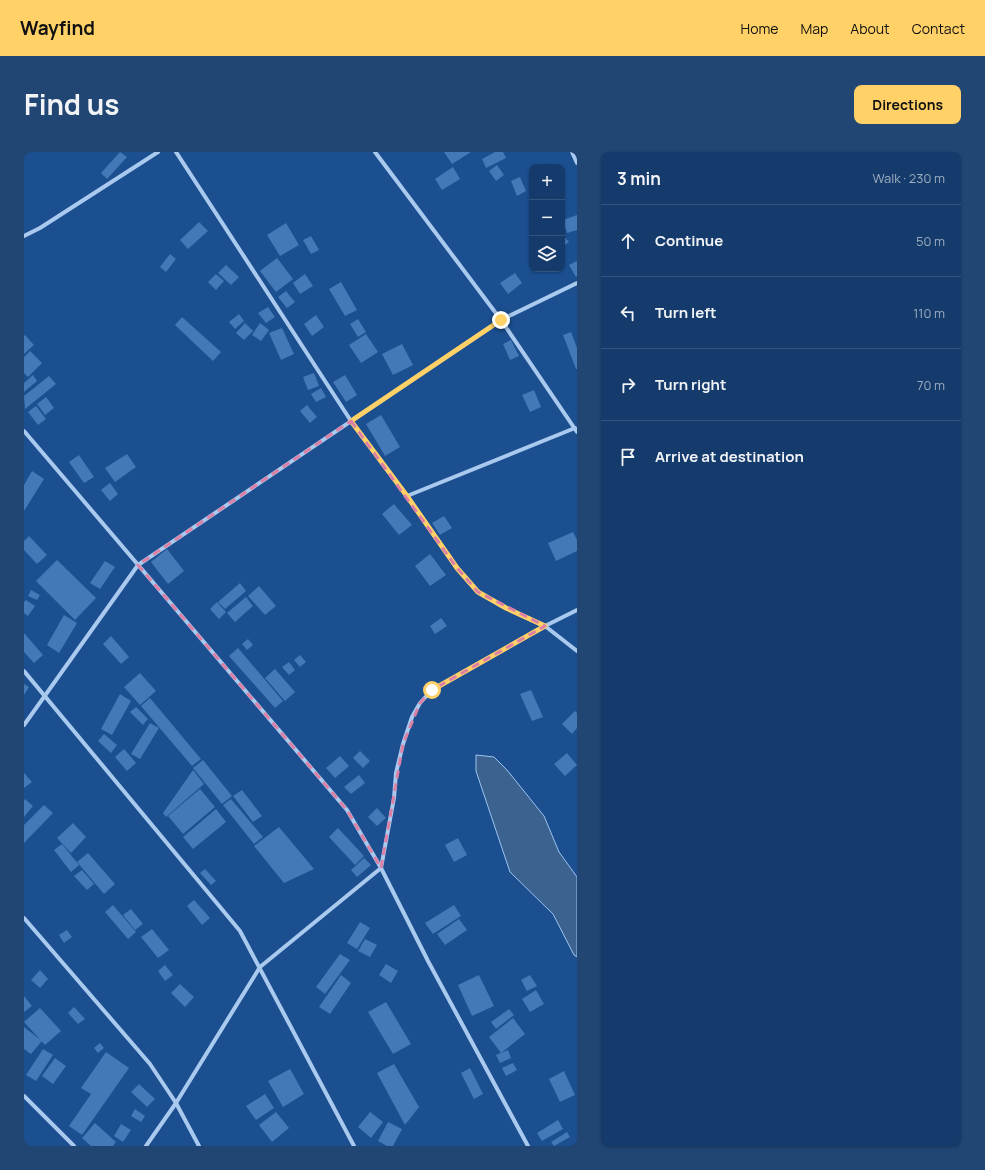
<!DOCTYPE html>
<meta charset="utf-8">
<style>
:root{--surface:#143b6b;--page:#214673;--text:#f1f3f6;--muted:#9dadc1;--line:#33557e;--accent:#ffd166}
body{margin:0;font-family:Manrope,sans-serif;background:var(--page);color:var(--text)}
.controls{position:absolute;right:12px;top:12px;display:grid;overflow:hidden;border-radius:8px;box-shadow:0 1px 3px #0004}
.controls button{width:36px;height:36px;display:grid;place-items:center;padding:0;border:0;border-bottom:1px solid var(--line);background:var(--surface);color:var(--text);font:20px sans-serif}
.stop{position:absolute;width:12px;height:12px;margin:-9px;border:3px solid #ffd166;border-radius:50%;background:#fff}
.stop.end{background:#ffd166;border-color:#fff;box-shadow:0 1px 4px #0008}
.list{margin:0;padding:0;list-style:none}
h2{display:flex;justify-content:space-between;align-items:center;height:52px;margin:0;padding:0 16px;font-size:17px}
h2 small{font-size:13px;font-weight:400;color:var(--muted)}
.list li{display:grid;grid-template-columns:26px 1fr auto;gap:12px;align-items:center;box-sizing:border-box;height:72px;padding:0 16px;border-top:1px solid var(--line)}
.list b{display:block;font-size:15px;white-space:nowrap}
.list em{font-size:13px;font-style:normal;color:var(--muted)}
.icon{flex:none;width:22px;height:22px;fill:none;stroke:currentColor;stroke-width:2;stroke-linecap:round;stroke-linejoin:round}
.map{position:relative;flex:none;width:553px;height:994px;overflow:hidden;border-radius:8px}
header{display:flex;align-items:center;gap:24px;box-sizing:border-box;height:56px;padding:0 20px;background:var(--accent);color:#111}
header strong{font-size:19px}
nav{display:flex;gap:22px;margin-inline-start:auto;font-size:14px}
.intro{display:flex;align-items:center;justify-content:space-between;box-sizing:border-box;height:96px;padding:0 24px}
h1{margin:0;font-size:28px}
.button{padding:10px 18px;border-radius:8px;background:var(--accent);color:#111;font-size:14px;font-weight:700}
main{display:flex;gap:24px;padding:0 24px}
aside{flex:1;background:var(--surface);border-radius:8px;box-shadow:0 1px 3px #0004}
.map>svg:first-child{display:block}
.water{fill:#3c6290;stroke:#9cc4f0}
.building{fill:#4478b7}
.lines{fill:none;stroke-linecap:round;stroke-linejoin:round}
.street{stroke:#a9c9ee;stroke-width:4}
.route{stroke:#ffd166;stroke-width:5}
.marked{fill:none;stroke:#dd80a5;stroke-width:3;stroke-dasharray:8 5;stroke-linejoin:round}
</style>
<header>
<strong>Wayfind</strong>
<nav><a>Home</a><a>Map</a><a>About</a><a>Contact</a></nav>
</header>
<div class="intro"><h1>Find us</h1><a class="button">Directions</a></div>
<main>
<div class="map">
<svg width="553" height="994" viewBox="0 0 553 994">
<rect width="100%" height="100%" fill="#1b4f8f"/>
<!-- water -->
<path class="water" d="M 452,603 L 470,605 L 483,618 L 520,664 L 535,700 L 553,725 L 553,805 L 550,803 L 529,762 L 486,720 L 452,619 Z"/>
<!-- building -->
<g class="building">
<path d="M 96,0 L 103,5 L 83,27 L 77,21 Z"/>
<path d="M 420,0 L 447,0 L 428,12 Z"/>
<path d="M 471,0 L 479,0 L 482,6 L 462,16 L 458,7 Z"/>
<path d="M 473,13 L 480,23 L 472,29 L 465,19 Z"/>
<path d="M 429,15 L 436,27 L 418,38 L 411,27 Z"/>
<path d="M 496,25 L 502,39 L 493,44 L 487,29 Z"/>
<path d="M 553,63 L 553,78 L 543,81 L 539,68 Z"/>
<path d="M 175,70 L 184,79 L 164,97 L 156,88 Z"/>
<path d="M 262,71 L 275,93 L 256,104 L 243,83 Z"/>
<path d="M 538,82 L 545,90 L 538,95 Z"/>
<path d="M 287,84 L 295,98 L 287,102 L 279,88 Z"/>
<path d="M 146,102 L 152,107 L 142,120 L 136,115 Z"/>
<path d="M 253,106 L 269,127 L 252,140 L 236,119 Z"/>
<path d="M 553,109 L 553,124 L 552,125 L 545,113 Z"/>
<path d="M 202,113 L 215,125 L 207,133 L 194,121 Z"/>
<path d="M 491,121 L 498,131 L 484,142 L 476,131 Z"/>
<path d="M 192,122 L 200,129 L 192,138 L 184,130 Z"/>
<path d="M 281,122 L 289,134 L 276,142 L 269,131 Z"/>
<path d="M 317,130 L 333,158 L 321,164 L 305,137 Z"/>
<path d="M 262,139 L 271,150 L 263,156 L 254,145 Z"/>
<path d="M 244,155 L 251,165 L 242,171 L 234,161 Z"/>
<path d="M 215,162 L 220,169 L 211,177 L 205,170 Z"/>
<path d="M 292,163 L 300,175 L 288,184 L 280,172 Z"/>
<path d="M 158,165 L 197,200 L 189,209 L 151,173 Z"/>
<path d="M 334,167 L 342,180 L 334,185 L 326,172 Z"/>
<path d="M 221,171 L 229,179 L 220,188 L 212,181 Z"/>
<path d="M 236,171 L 245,178 L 237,189 L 228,183 Z"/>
<path d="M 258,176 L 270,202 L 257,208 L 245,181 Z"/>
<path d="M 547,180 L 553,196 L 553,217 L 552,217 L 539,183 Z"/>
<path d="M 342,182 L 354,200 L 337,211 L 325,193 Z"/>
<path d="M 1,183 L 10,193 L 0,202 L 0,184 Z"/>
<path d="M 487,188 L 495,204 L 486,208 L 479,192 Z"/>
<path d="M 378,192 L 389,213 L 369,223 L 358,202 Z"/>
<path d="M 6,199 L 18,211 L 4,225 L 0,221 L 0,205 Z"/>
<path d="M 290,221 L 295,234 L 284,238 L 279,225 Z"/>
<path d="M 9,223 L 13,229 L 0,240 L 0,231 Z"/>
<path d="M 321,223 L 333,243 L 322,250 L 309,230 Z"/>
<path d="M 25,224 L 32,232 L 1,257 L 0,244 Z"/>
<path d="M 297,236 L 302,245 L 292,250 L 287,242 Z"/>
<path d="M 510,238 L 517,255 L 506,260 L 498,243 Z"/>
<path d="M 22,245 L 30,256 L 21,263 L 13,252 Z"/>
<path d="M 283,253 L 293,265 L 286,271 L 276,259 Z"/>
<path d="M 12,254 L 22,267 L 14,273 L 4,260 Z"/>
<path d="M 357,263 L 376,295 L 361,304 L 342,272 Z"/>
<path d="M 103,302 L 112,315 L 91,330 L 81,316 Z"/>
<path d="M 55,303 L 70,325 L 60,331 L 45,310 Z"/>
<path d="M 8,319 L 20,327 L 0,359 L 0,333 Z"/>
<path d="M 86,331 L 94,342 L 86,349 L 77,338 Z"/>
<path d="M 370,352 L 388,373 L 375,383 L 358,362 Z"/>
<path d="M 420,364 L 428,376 L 416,383 L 408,371 Z"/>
<path d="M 549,380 L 553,388 L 553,399 L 532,409 L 524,391 Z"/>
<path d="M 5,384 L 23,403 L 13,412 L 0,398 L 0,389 Z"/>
<path d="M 143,397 L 160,419 L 144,432 L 127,410 Z"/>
<path d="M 406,402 L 422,423 L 406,434 L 391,414 Z"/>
<path d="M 33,408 L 72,446 L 51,468 L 12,429 Z"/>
<path d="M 81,409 L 91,415 L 76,437 L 66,431 Z"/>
<path d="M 216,431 L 222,439 L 201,457 L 194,450 Z"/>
<path d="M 235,434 L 252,454 L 241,463 L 224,444 Z"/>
<path d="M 7,438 L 16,443 L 13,448 L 4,444 Z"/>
<path d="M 222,445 L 229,454 L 211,470 L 203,461 Z"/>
<path d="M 2,448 L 11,454 L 4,464 L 0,461 L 0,450 Z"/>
<path d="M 193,450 L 202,460 L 195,467 L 186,457 Z"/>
<path d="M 40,463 L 53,471 L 35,501 L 23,493 Z"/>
<path d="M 417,466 L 423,474 L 411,482 L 406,474 Z"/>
<path d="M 0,481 L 19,503 L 10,511 L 0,500 Z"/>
<path d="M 87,484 L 105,505 L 97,512 L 79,492 Z"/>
<path d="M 224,487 L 229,493 L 223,498 L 218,492 Z"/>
<path d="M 214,496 L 259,549 L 251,556 L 205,504 Z"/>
<path d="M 276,503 L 282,510 L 276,515 L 270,508 Z"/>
<path d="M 265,510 L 271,518 L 265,523 L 258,515 Z"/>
<path d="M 251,517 L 271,540 L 261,549 L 241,526 Z"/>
<path d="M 116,521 L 132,539 L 116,553 L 100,535 Z"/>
<path d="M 0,532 L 5,535 L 0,543 Z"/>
<path d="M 507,538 L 519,565 L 508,569 L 496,542 Z"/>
<path d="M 96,542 L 107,549 L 88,583 L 77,577 Z"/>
<path d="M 126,546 L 177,607 L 168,614 L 117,554 Z"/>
<path d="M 112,555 L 124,567 L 119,573 L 106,560 Z"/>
<path d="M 551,559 L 553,561 L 553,576 L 548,582 L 538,572 Z"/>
<path d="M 126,571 L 135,576 L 116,607 L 107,602 Z"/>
<path d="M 80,582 L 93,593 L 87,601 L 74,589 Z"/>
<path d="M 100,597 L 112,611 L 103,619 L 91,605 Z"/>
<path d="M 336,599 L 346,609 L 339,616 L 329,606 Z"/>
<path d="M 543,601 L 553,613 L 541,624 L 530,612 Z"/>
<path d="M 316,604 L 325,614 L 311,626 L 302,616 Z"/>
<path d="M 179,608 L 208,644 L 198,652 L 169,616 Z"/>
<path d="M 169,618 L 180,632 L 142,665 L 139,661 Z"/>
<path d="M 0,621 L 8,630 L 0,636 Z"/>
<path d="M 335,623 L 341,631 L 327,642 L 320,635 Z"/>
<path d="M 176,637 L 191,655 L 159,682 L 144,664 Z"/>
<path d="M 218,638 L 238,664 L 229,670 L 209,644 Z"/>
<path d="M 1,647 L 9,654 L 0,665 L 0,649 Z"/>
<path d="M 207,647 L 239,685 L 230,692 L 199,653 Z"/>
<path d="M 20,653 L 29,661 L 0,691 L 0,673 Z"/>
<path d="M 353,656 L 362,666 L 353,674 L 344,665 Z"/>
<path d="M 192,657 L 202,670 L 169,697 L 159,685 Z"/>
<path d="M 49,671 L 62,685 L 47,701 L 33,686 Z"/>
<path d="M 255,675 L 290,717 L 260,731 L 230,694 Z"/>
<path d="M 314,676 L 340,704 L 331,713 L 305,685 Z"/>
<path d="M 434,686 L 443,703 L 430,710 L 421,693 Z"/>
<path d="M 38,692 L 55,713 L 47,720 L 30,698 Z"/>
<path d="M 64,701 L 91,732 L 80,742 L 53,710 Z"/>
<path d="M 340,706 L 347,713 L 333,725 L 327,718 Z"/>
<path d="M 181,717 L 192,729 L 187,733 L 176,721 Z"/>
<path d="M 58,718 L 70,732 L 63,738 L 50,724 Z"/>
<path d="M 170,748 L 186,766 L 178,773 L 163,754 Z"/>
<path d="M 89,753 L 112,780 L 104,787 L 81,760 Z"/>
<path d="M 430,753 L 437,764 L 409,782 L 401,771 Z"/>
<path d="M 107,757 L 119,772 L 111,778 L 99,763 Z"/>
<path d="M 435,767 L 443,778 L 421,793 L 413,782 Z"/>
<path d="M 336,770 L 346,776 L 333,797 L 323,791 Z"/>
<path d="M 128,777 L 145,798 L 134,806 L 117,785 Z"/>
<path d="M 43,778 L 48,785 L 40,791 L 35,783 Z"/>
<path d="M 341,787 L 353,793 L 346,805 L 334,799 Z"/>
<path d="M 316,802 L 326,808 L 301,842 L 292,835 Z"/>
<path d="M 362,812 L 374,819 L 367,831 L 355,823 Z"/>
<path d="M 141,813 L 149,823 L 141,829 L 134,819 Z"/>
<path d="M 16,818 L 24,827 L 16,836 L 7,828 Z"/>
<path d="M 317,823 L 327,831 L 306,862 L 295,855 Z"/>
<path d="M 455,823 L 470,854 L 448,864 L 434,833 Z"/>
<path d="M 506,823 L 513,834 L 503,839 L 497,828 Z"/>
<path d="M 156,832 L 170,845 L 161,855 L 147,841 Z"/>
<path d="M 512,838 L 520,852 L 506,860 L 498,847 Z"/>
<path d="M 0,844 L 8,854 L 0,860 Z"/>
<path d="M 362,850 L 387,892 L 369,902 L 344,860 Z"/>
<path d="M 50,855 L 61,867 L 54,872 L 44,861 Z"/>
<path d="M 16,856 L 37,879 L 21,893 L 0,870 Z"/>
<path d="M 485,857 L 490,863 L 472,877 L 467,870 Z"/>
<path d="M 489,866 L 501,882 L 477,901 L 465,885 Z"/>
<path d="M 0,875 L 18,889 L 7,902 L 0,897 Z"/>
<path d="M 76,891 L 80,896 L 74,901 L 70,896 Z"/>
<path d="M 19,897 L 29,903 L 12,929 L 2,923 Z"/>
<path d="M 484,898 L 487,906 L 476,911 L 472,903 Z"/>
<path d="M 82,900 L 105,916 L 58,983 L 45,974 L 67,942 L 57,936 Z"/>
<path d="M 31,906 L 42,914 L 29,932 L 18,924 Z"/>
<path d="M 489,911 L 493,918 L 482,924 L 478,916 Z"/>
<path d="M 370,912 L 395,955 L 381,973 L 353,921 Z"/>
<path d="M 446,916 L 459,942 L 450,947 L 437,921 Z"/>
<path d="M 266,917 L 280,942 L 259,955 L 244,929 Z"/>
<path d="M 540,919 L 551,943 L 536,950 L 525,927 Z"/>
<path d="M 115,932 L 131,947 L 123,955 L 107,940 Z"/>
<path d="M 241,942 L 250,956 L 232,968 L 222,954 Z"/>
<path d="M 111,957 L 121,964 L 117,970 L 107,964 Z"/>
<path d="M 252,960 L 265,976 L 248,990 L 235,973 Z"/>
<path d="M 346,960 L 359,970 L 347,986 L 334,975 Z"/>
<path d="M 534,968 L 539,977 L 518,989 L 513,981 Z"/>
<path d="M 364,970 L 378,977 L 369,994 L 363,994 L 354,989 Z"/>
<path d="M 71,971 L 92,990 L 89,994 L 67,994 L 58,986 Z"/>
<path d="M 97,972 L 107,978 L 99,990 L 90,984 Z"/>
<path d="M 543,980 L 546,985 L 530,994 L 527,990 Z"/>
</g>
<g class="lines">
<!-- street -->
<g class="street">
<path d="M 152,0 L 327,269 L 383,344 L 433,416 L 454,440 L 482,456 L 521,474 L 553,499"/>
<path d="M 351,0 L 477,168 L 553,280"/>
<path d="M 548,0 L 553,11"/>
<path d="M 0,84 L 16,76 L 134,0"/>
<path d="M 0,279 L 323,658 L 357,716 L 404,809 L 504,994"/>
<path d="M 383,344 L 551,276"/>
<path d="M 0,519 L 216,779 L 330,994"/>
<path d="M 0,573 L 114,413 L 477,168 L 553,131"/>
<path d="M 0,766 L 126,912 L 152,951 L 175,994"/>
<path d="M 0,944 L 50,994"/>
<path d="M 122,994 L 152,951 L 236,815 L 357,716 L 370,646 L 372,621 L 379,592 L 388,565 L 396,551 L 408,538 L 521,474 L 553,458"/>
</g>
</g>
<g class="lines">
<!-- route -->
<path class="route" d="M 408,538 L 521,474 L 482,456 L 454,440 L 433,416 L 383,344 L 327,269 L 477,168"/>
</g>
<!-- marked area -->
<path class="marked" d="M 327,269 L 433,416 L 454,440 L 521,474 L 408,538 L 396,551 L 379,592 L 357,716 L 323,658 L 114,413 Z"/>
</svg>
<div class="controls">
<button>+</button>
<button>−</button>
<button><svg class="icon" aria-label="layers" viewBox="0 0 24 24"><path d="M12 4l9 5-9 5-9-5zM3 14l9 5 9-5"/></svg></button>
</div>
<div class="stop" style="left:408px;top:538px"></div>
<div class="stop end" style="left:477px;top:168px"></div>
</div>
<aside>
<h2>3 min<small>Walk · 230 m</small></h2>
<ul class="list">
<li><svg class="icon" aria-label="ahead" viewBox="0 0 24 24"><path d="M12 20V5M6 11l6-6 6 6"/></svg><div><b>Continue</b></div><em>50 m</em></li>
<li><svg class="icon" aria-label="left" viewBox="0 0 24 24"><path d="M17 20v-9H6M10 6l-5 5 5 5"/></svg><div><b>Turn left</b></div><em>110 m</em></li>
<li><svg class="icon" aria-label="right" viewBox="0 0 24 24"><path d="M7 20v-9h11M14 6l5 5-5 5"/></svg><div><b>Turn right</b></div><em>70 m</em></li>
<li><svg class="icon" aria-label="arrive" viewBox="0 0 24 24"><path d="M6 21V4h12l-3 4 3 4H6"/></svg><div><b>Arrive at destination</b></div></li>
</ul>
</aside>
</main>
